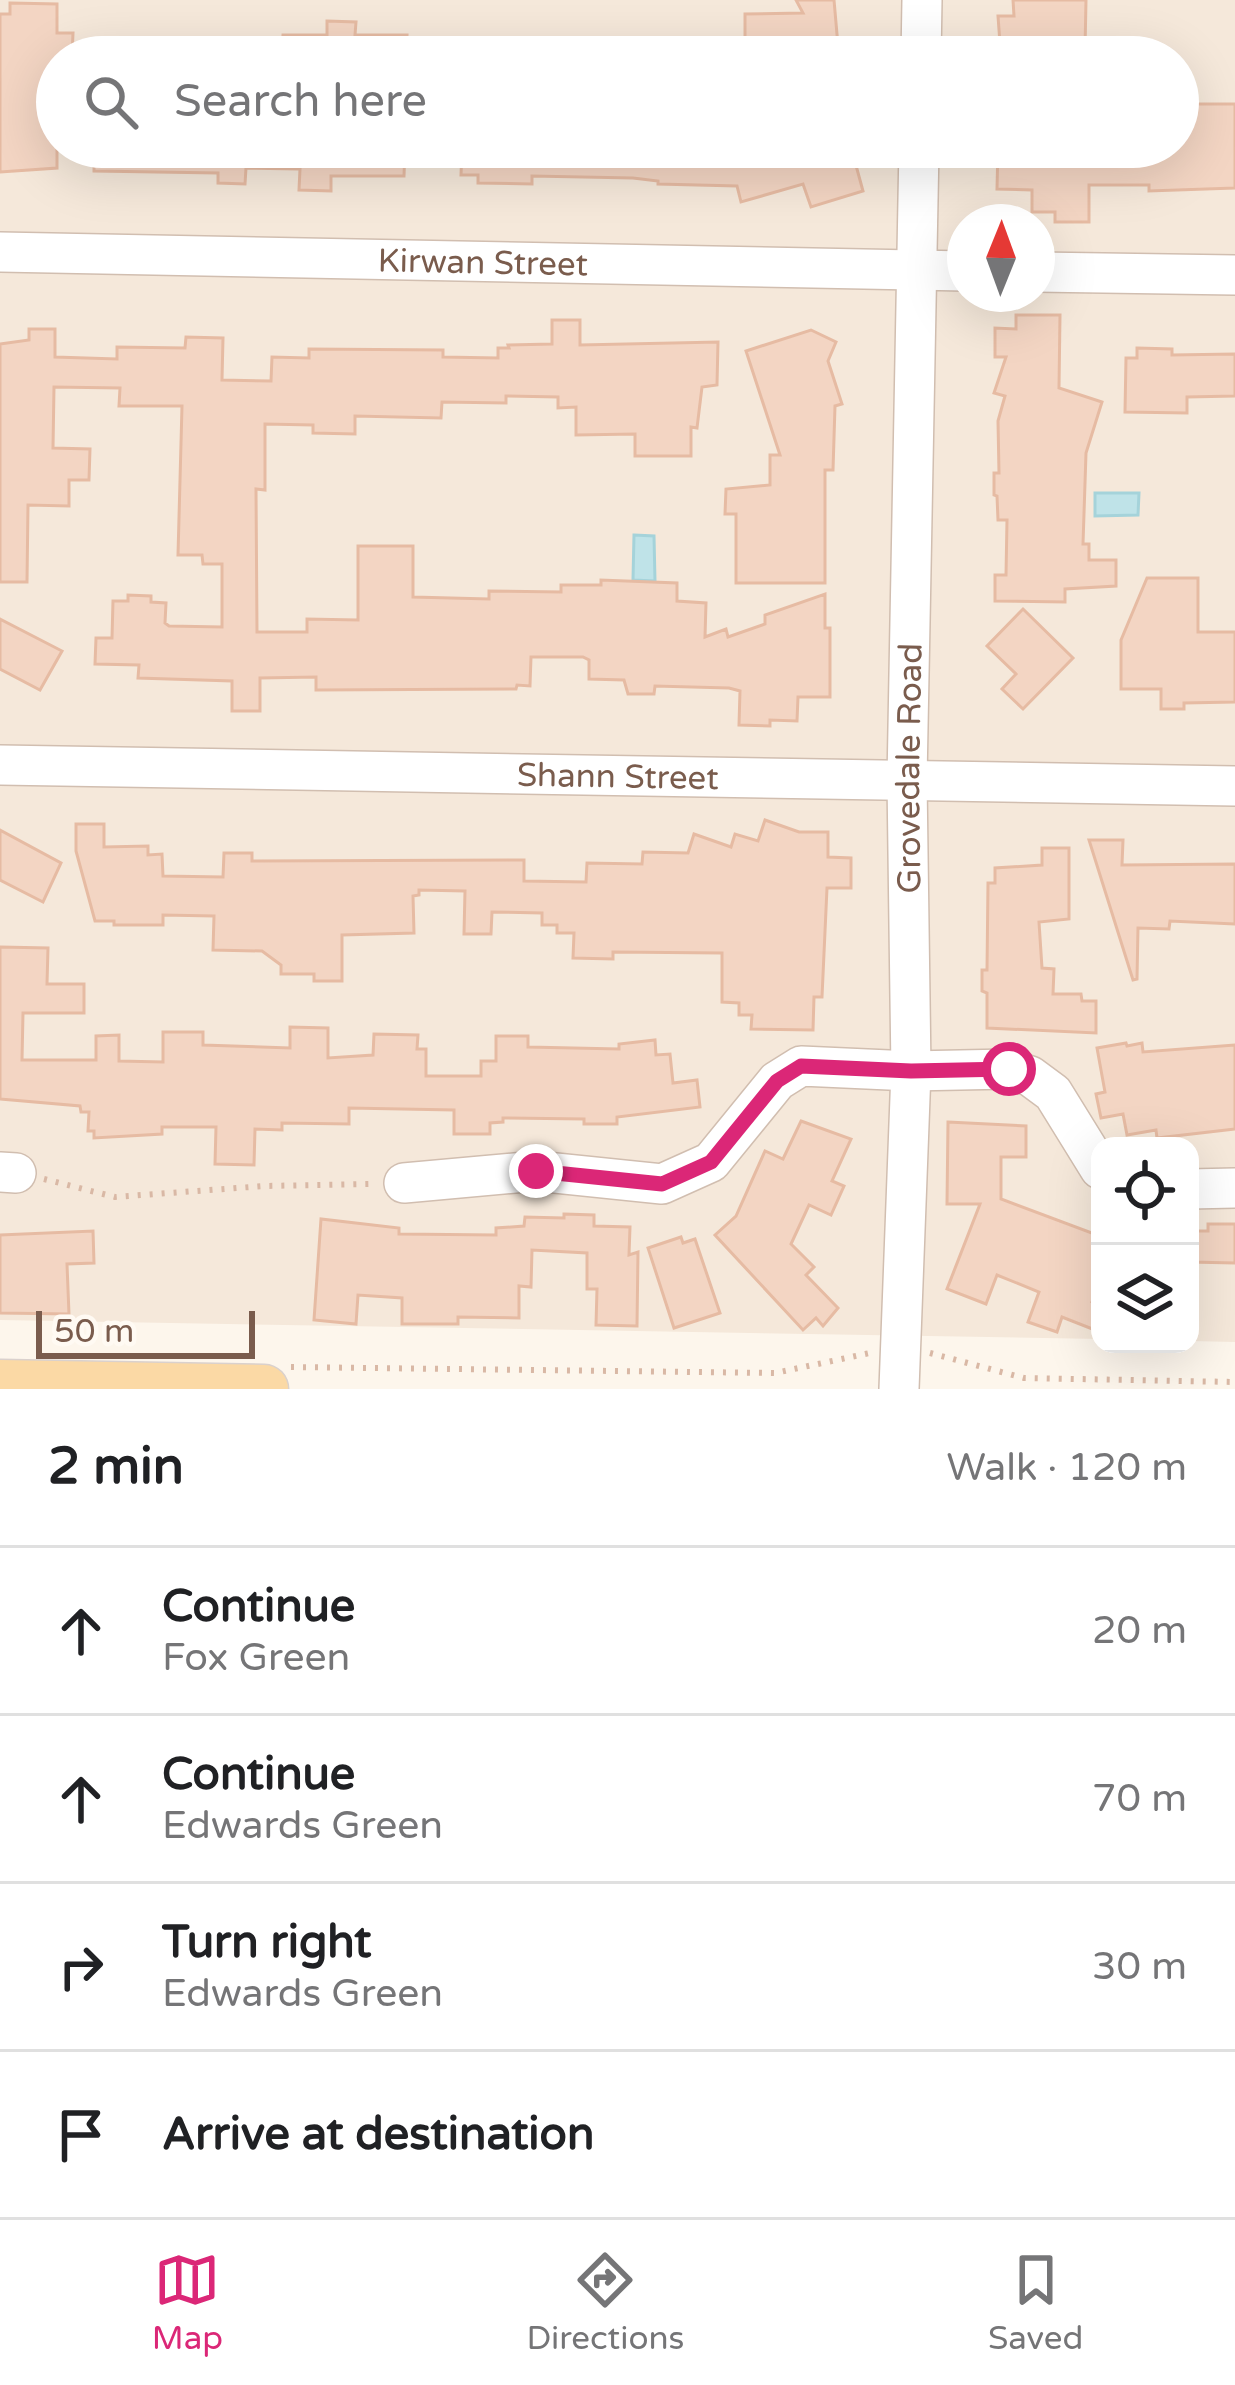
<!DOCTYPE html>
<meta charset="utf-8">
<style>
:root{--surface:#fff;--page:#f6f6f6;--text:#202124;--muted:#757577;--line:#e0e0e0;--accent:#db2777}
body{margin:0;font-family:"Varela Round",sans-serif;background:var(--page);color:var(--text)}
.controls{position:absolute;right:36px;bottom:36px;display:grid;overflow:hidden;border-radius:24px;box-shadow:0 12px 48px #0002}
.controls button{width:108px;height:108px;display:grid;place-items:center;padding:0;border:0;border-bottom:3px solid var(--line);background:var(--surface);color:var(--text);font:60px sans-serif}
.compass{position:absolute;left:947px;top:204px;width:108px;height:108px;border-radius:50%;background:var(--surface);box-shadow:0 12px 48px #0002;rotate:1deg}
.scale{position:absolute;left:36px;bottom:30px;width:219px;box-sizing:border-box;padding-left:12px;border:6px solid #7a5c4d;border-top:0;font-size:33px;line-height:42px;white-space:nowrap;color:#7a5c4d;-webkit-text-stroke:9px #fffaf3;paint-order:stroke}
.stop{position:absolute;width:36px;height:36px;margin:-27px;border:9px solid #db2777;border-radius:50%;background:#fff}
.stop.end{background:#db2777;border-color:#fff;box-shadow:0 3px 12px #0008}
.list{margin:0;padding:0;list-style:none}
h2{display:flex;justify-content:space-between;align-items:center;height:156px;margin:0;padding:0 48px;font-size:51px}
h2 small{font-size:39px;font-weight:400;color:var(--muted)}
.list li{display:grid;grid-template-columns:78px 1fr auto;gap:36px;align-items:center;box-sizing:border-box;height:168px;padding:0 48px;border-top:3px solid var(--line)}
.list b{display:block;font-size:45px;white-space:nowrap}
.list p{margin:0;font-size:39px;white-space:nowrap;color:var(--muted)}
.list em{font-size:39px;font-style:normal;color:var(--muted)}
.icon{flex:none;width:66px;height:66px;fill:none;stroke:currentColor;stroke-width:2;stroke-linecap:round;stroke-linejoin:round}
.map{position:relative;flex:none;width:1235px;height:1389px;overflow:hidden}
.search{position:absolute;background:var(--surface);box-shadow:0 12px 48px #0002;left:36px;right:36px;top:36px;height:132px;display:flex;align-items:center;gap:30px;box-sizing:border-box;padding:0 42px;border-radius:66px;color:var(--muted);font-size:45px}
.sheet{height:828px;background:var(--surface)}
nav{display:flex;justify-content:space-around;align-items:center;box-sizing:border-box;height:168px;border-top:3px solid var(--line);background:var(--surface);font-size:33px;color:var(--muted)}
nav a{display:grid;justify-items:center;gap:6px}
nav .on{color:var(--accent)}
.map>svg:first-child{display:block}
.residential{fill:#f5e8da;fill-rule:evenodd}
.water{fill:#bfe3e8;stroke:#a5d3da;stroke-width:3}
.building{fill:#f3d5c3;stroke:#e6bba3;stroke-width:3}
.lines{fill:none;stroke-linecap:round;stroke-linejoin:round}
.minor-casing{stroke:#d1beb0;stroke-width:42}
.major-casing{stroke:#dad1cd;stroke-width:51}
.path{stroke:#d9b8a5;stroke-width:6;stroke-dasharray:3 9;stroke-linecap:butt}
.minor{stroke:#fff;stroke-width:39}
.major{stroke:#fbd9a5;stroke-width:48}
.route{stroke:#db2777;stroke-width:15}
.labels{text-anchor:middle;stroke-width:10;stroke-linejoin:round;paint-order:stroke}
.street-label{font-size:33px;fill:#7a5c4d;stroke:#fffaf3}
</style>
<div class="map">
<svg width="1235" height="1389" viewBox="0 0 1235 1389">
<rect width="100%" height="100%" fill="#fdf6ec"/>
<!-- residential -->
<path class="residential" d="M 0,0 L 1235,0 L 1235,1342 L 1190,1341 L 1190,1146 L 1100,1146 L 1100,1339 L 0,1320 ZM 57,57 L 1178,57 L 1178,147 L 57,147 ZM 965,222 L 1037,222 L 1037,294 L 965,294 Z"/>
<!-- water -->
<g class="water">
<path d="M 1095,493 L 1139,493 L 1138,515 L 1095,516 Z"/>
<path d="M 634,535 L 654,536 L 655,581 L 633,580 Z"/>
</g>
<!-- building -->
<g class="building">
<path d="M 796,0 L 834,0 L 839,57 L 745,57 L 745,14 L 803,13 Z"/>
<path d="M 1013,0 L 1086,0 L 1085,50 L 1068,49 L 1068,57 L 1001,57 L 998,16 L 1014,16 Z"/>
<path d="M 10,3 L 57,4 L 57,33 L 73,33 L 72,57 L 57,57 L 57,168 L 0,172 L 0,14 L 10,14 Z"/>
<path d="M 327,21 L 356,22 L 355,35 L 407,35 L 406,57 L 282,57 L 283,35 L 327,35 Z"/>
<path d="M 1178,104 L 1235,104 L 1235,188 L 1149,191 L 1149,185 L 1089,185 L 1089,222 L 1055,222 L 1055,212 L 1032,212 L 1032,190 L 997,189 L 998,147 L 1178,147 Z"/>
<path d="M 94,147 L 405,147 L 404,176 L 331,176 L 331,191 L 299,190 L 300,169 L 246,168 L 245,184 L 218,183 L 218,173 L 94,171 Z"/>
<path d="M 462,147 L 851,147 L 863,191 L 811,207 L 803,184 L 741,202 L 737,186 L 658,184 L 658,181 L 633,178 L 532,176 L 532,184 L 478,183 L 478,175 L 461,175 Z"/>
<path d="M 1016,315 L 1060,315 L 1059,388 L 1102,402 L 1086,453 L 1083,544 L 1089,544 L 1089,560 L 1116,560 L 1116,586 L 1065,589 L 1065,602 L 995,601 L 995,575 L 1006,575 L 1007,520 L 998,520 L 997,496 L 994,495 L 994,473 L 999,473 L 998,421 L 1005,396 L 994,393 L 1006,357 L 995,357 L 995,328 L 1016,329 Z"/>
<path d="M 552,320 L 580,320 L 580,345 L 718,342 L 717,385 L 702,387 L 697,428 L 691,427 L 691,456 L 635,456 L 635,434 L 576,435 L 576,407 L 558,408 L 558,397 L 506,396 L 506,403 L 442,402 L 441,418 L 355,416 L 355,434 L 313,433 L 313,425 L 265,424 L 265,490 L 256,489 L 257,632 L 307,632 L 307,619 L 358,620 L 358,546 L 413,546 L 413,597 L 489,599 L 489,591 L 561,592 L 561,585 L 601,585 L 601,580 L 677,583 L 677,601 L 706,603 L 705,637 L 726,629 L 728,637 L 765,624 L 765,615 L 825,594 L 825,628 L 830,628 L 830,697 L 798,697 L 797,721 L 770,720 L 770,726 L 739,725 L 740,691 L 729,688 L 655,686 L 654,694 L 628,694 L 624,680 L 589,679 L 589,660 L 583,657 L 531,657 L 530,686 L 517,685 L 516,689 L 316,690 L 316,677 L 260,678 L 260,711 L 232,711 L 232,681 L 138,678 L 139,665 L 95,664 L 96,638 L 112,638 L 113,601 L 128,601 L 128,595 L 151,596 L 151,602 L 166,603 L 165,623 L 169,626 L 222,627 L 222,564 L 203,564 L 202,555 L 178,555 L 182,406 L 119,406 L 120,388 L 54,387 L 53,448 L 90,449 L 89,480 L 69,480 L 69,506 L 28,505 L 27,582 L 0,582 L 0,344 L 29,340 L 29,329 L 55,329 L 55,357 L 117,359 L 117,347 L 185,348 L 186,337 L 223,338 L 222,380 L 271,381 L 272,357 L 309,358 L 309,349 L 443,350 L 443,357 L 498,358 L 498,348 L 509,348 L 508,345 L 552,344 Z"/>
<path d="M 811,330 L 836,342 L 828,361 L 842,404 L 835,406 L 833,470 L 825,470 L 825,583 L 736,583 L 736,514 L 725,514 L 726,489 L 770,485 L 770,455 L 780,455 L 746,351 Z"/>
<path d="M 1137,348 L 1172,349 L 1172,355 L 1235,354 L 1235,396 L 1187,397 L 1187,413 L 1125,412 L 1126,358 L 1137,358 Z"/>
<path d="M 1147,578 L 1198,578 L 1198,632 L 1235,632 L 1235,702 L 1184,703 L 1184,709 L 1161,709 L 1161,689 L 1121,689 L 1121,640 Z"/>
<path d="M 1023,609 L 1073,658 L 1023,709 L 1002,689 L 1016,674 L 987,646 Z"/>
<path d="M 0,619 L 62,651 L 40,690 L 0,669 Z"/>
<path d="M 765,820 L 799,832 L 828,832 L 828,857 L 851,858 L 851,888 L 827,888 L 822,997 L 814,997 L 813,1030 L 751,1029 L 752,1015 L 739,1015 L 739,1003 L 722,1002 L 722,953 L 613,952 L 613,959 L 573,958 L 574,933 L 557,933 L 557,925 L 542,925 L 542,913 L 492,912 L 491,934 L 464,934 L 465,891 L 419,890 L 419,895 L 413,896 L 414,933 L 342,935 L 342,981 L 314,981 L 314,974 L 281,974 L 281,965 L 262,951 L 213,950 L 214,916 L 163,915 L 163,925 L 114,925 L 114,921 L 95,921 L 76,851 L 76,824 L 104,824 L 104,847 L 148,846 L 148,855 L 162,854 L 163,876 L 223,877 L 224,853 L 252,853 L 252,861 L 524,860 L 524,881 L 586,882 L 587,863 L 642,864 L 643,852 L 688,853 L 694,834 L 731,847 L 735,834 L 758,841 Z"/>
<path d="M 0,830 L 61,863 L 43,902 L 0,880 Z"/>
<path d="M 1089,840 L 1123,840 L 1122,865 L 1235,864 L 1235,924 L 1170,921 L 1169,929 L 1138,928 L 1137,979 L 1133,980 Z"/>
<path d="M 1042,848 L 1069,848 L 1069,919 L 1039,922 L 1042,968 L 1054,969 L 1053,994 L 1081,994 L 1082,1001 L 1096,1001 L 1096,1033 L 987,1028 L 987,993 L 982,991 L 982,970 L 987,970 L 988,883 L 995,883 L 995,868 L 1042,865 Z"/>
<path d="M 0,947 L 48,948 L 47,984 L 84,984 L 84,1013 L 23,1013 L 22,1060 L 96,1060 L 96,1036 L 119,1035 L 119,1061 L 163,1062 L 163,1032 L 203,1032 L 203,1045 L 290,1048 L 290,1027 L 328,1028 L 328,1058 L 373,1055 L 374,1034 L 418,1035 L 417,1049 L 426,1049 L 426,1076 L 481,1076 L 481,1061 L 496,1061 L 496,1036 L 528,1036 L 528,1047 L 619,1049 L 619,1044 L 655,1040 L 656,1055 L 670,1054 L 673,1083 L 697,1080 L 700,1107 L 617,1117 L 617,1124 L 584,1124 L 584,1119 L 503,1118 L 503,1122 L 490,1123 L 490,1134 L 454,1134 L 454,1110 L 349,1108 L 349,1124 L 282,1123 L 282,1130 L 255,1129 L 254,1165 L 215,1164 L 216,1127 L 162,1127 L 162,1134 L 94,1138 L 94,1131 L 88,1131 L 89,1112 L 81,1112 L 80,1106 L 0,1099 Z"/>
<path d="M 1126,1043 L 1127,1046 L 1142,1043 L 1143,1052 L 1235,1045 L 1235,1129 L 1157,1138 L 1156,1130 L 1127,1135 L 1123,1114 L 1101,1118 L 1096,1094 L 1105,1092 L 1097,1048 Z"/>
<path d="M 801,1121 L 851,1139 L 832,1181 L 844,1186 L 831,1215 L 809,1205 L 791,1244 L 814,1267 L 806,1275 L 838,1308 L 823,1326 L 816,1318 L 803,1330 L 715,1235 L 736,1216 L 765,1151 L 783,1159 Z"/>
<path d="M 948,1122 L 1026,1126 L 1026,1157 L 1001,1157 L 1001,1199 L 1100,1236 L 1100,1282 L 1092,1302 L 1100,1305 L 1100,1332 L 1062,1317 L 1057,1332 L 1028,1322 L 1039,1292 L 997,1275 L 986,1304 L 947,1289 L 980,1204 L 947,1204 Z"/>
<path d="M 564,1214 L 594,1215 L 594,1226 L 630,1227 L 629,1255 L 638,1252 L 637,1326 L 596,1325 L 597,1289 L 587,1289 L 587,1253 L 532,1250 L 531,1287 L 519,1286 L 519,1318 L 458,1317 L 458,1324 L 402,1324 L 402,1298 L 358,1295 L 356,1324 L 314,1320 L 321,1219 L 399,1228 L 399,1234 L 496,1235 L 496,1228 L 524,1226 L 525,1217 L 564,1218 Z"/>
<path d="M 1208,1224 L 1235,1224 L 1235,1263 L 1190,1262 L 1190,1231 L 1208,1231 Z"/>
<path d="M 93,1231 L 94,1263 L 67,1264 L 69,1314 L 0,1313 L 0,1235 Z"/>
<path d="M 681,1237 L 683,1243 L 695,1239 L 720,1313 L 674,1328 L 648,1248 Z"/>
</g>
<g class="lines">
<defs>
<g id="minor">
<path d="M 921,57 L 922,0"/>
<path id="s1" d="M 0,252 L 965,271"/>
<path d="M 1037,272 L 1235,275"/>
<path id="s2" d="M 0,765 L 1235,786"/>
<path d="M 0,1172 L 16,1173"/>
<path d="M 404,1183 L 536,1171 L 662,1184 L 711,1162 L 777,1081 L 801,1066 L 911,1071 L 1009,1069 L 1030,1076 L 1053,1093 L 1100,1169"/>
<path d="M 1190,1189 L 1235,1188"/>
<path id="s3" d="M 899,1389 L 911,1071 L 907,780 L 919,147"/>
</g>
<path id="major" d="M 0,1384 L 264,1389"/>
</defs>
<!-- minor casing -->
<use href="#minor" class="minor-casing"/>
<!-- major casing -->
<use href="#major" class="major-casing"/>
<!-- path -->
<g class="path">
<path d="M 44,1179 L 115,1197 L 264,1186 L 370,1184"/>
<path d="M 930,1353 L 1024,1378 L 1235,1382"/>
<path d="M 291,1367 L 775,1373 L 870,1353"/>
</g>
<!-- minor -->
<use href="#minor" class="minor"/>
<!-- major -->
<use href="#major" class="major"/>
</g>
<g class="lines">
<!-- route -->
<path class="route" d="M 536,1171 L 662,1184 L 711,1162 L 777,1081 L 801,1066 L 911,1071 L 1009,1069"/>
</g>
<g class="labels">
<!-- street labels -->
<g class="street-label">
<text dy="12" stroke="none"><textPath href="#s1" startOffset="483">Kirwan Street</textPath></text>
<text dy="12" stroke="none"><textPath href="#s3" startOffset="621">Grovedale Road</textPath></text>
<text dy="12" stroke="none"><textPath href="#s2" startOffset="618">Shann Street</textPath></text>
</g>
</g>
</svg>
<div class="controls">
<button><svg class="icon" aria-label="locate" viewBox="0 0 24 24"><circle cx="12" cy="12" r="6"/><path d="M12 2v4M12 18v4M2 12h4M18 12h4"/></svg></button>
<button><svg class="icon" aria-label="layers" viewBox="0 0 24 24"><path d="M12 4l9 5-9 5-9-5zM3 14l9 5 9-5"/></svg></button>
</div>
<svg class="compass" viewBox="-18 -18 36 36"><path d="M0-13l5 13h-10z" fill="#e53935"/><path d="M0 13l5-13h-10z" fill="#757577"/></svg>
<div class="scale">50 m</div>
<div class="stop" style="left:1009px;top:1069px"></div>
<div class="stop end" style="left:536px;top:1171px"></div>
<div class="search"><svg class="icon" aria-label="search" viewBox="0 0 24 24"><circle cx="10" cy="10" r="6"/><path d="M15 15l6 6"/></svg>Search here</div>
</div>
<section class="sheet">
<h2>2 min<small>Walk · 120 m</small></h2>
<ul class="list">
<li><svg class="icon" aria-label="ahead" viewBox="0 0 24 24"><path d="M12 20V5M6 11l6-6 6 6"/></svg><div><b>Continue</b><p>Fox Green</p></div><em>20 m</em></li>
<li><svg class="icon" aria-label="ahead" viewBox="0 0 24 24"><path d="M12 20V5M6 11l6-6 6 6"/></svg><div><b>Continue</b><p>Edwards Green</p></div><em>70 m</em></li>
<li><svg class="icon" aria-label="right" viewBox="0 0 24 24"><path d="M7 20v-9h11M14 6l5 5-5 5"/></svg><div><b>Turn right</b><p>Edwards Green</p></div><em>30 m</em></li>
<li><svg class="icon" aria-label="arrive" viewBox="0 0 24 24"><path d="M6 21V4h12l-3 4 3 4H6"/></svg><div><b>Arrive at destination</b></div></li>
</ul>
</section>
<nav>
<a class="on"><svg class="icon" aria-label="map" viewBox="0 0 24 24"><path d="M3 6l6-2 6 2 6-2v14l-6 2-6-2-6 2zM9 4v14M15 6v14"/></svg>Map</a>
<a><svg class="icon" aria-label="directions" viewBox="0 0 24 24"><path d="M12 3l9 9-9 9-9-9zM9 14v-3h6M13 9l2 2-2 2"/></svg>Directions</a>
<a><svg class="icon" aria-label="saved" viewBox="0 0 24 24"><path d="M7 4h10v16l-5-4-5 4z"/></svg>Saved</a>
</nav>
